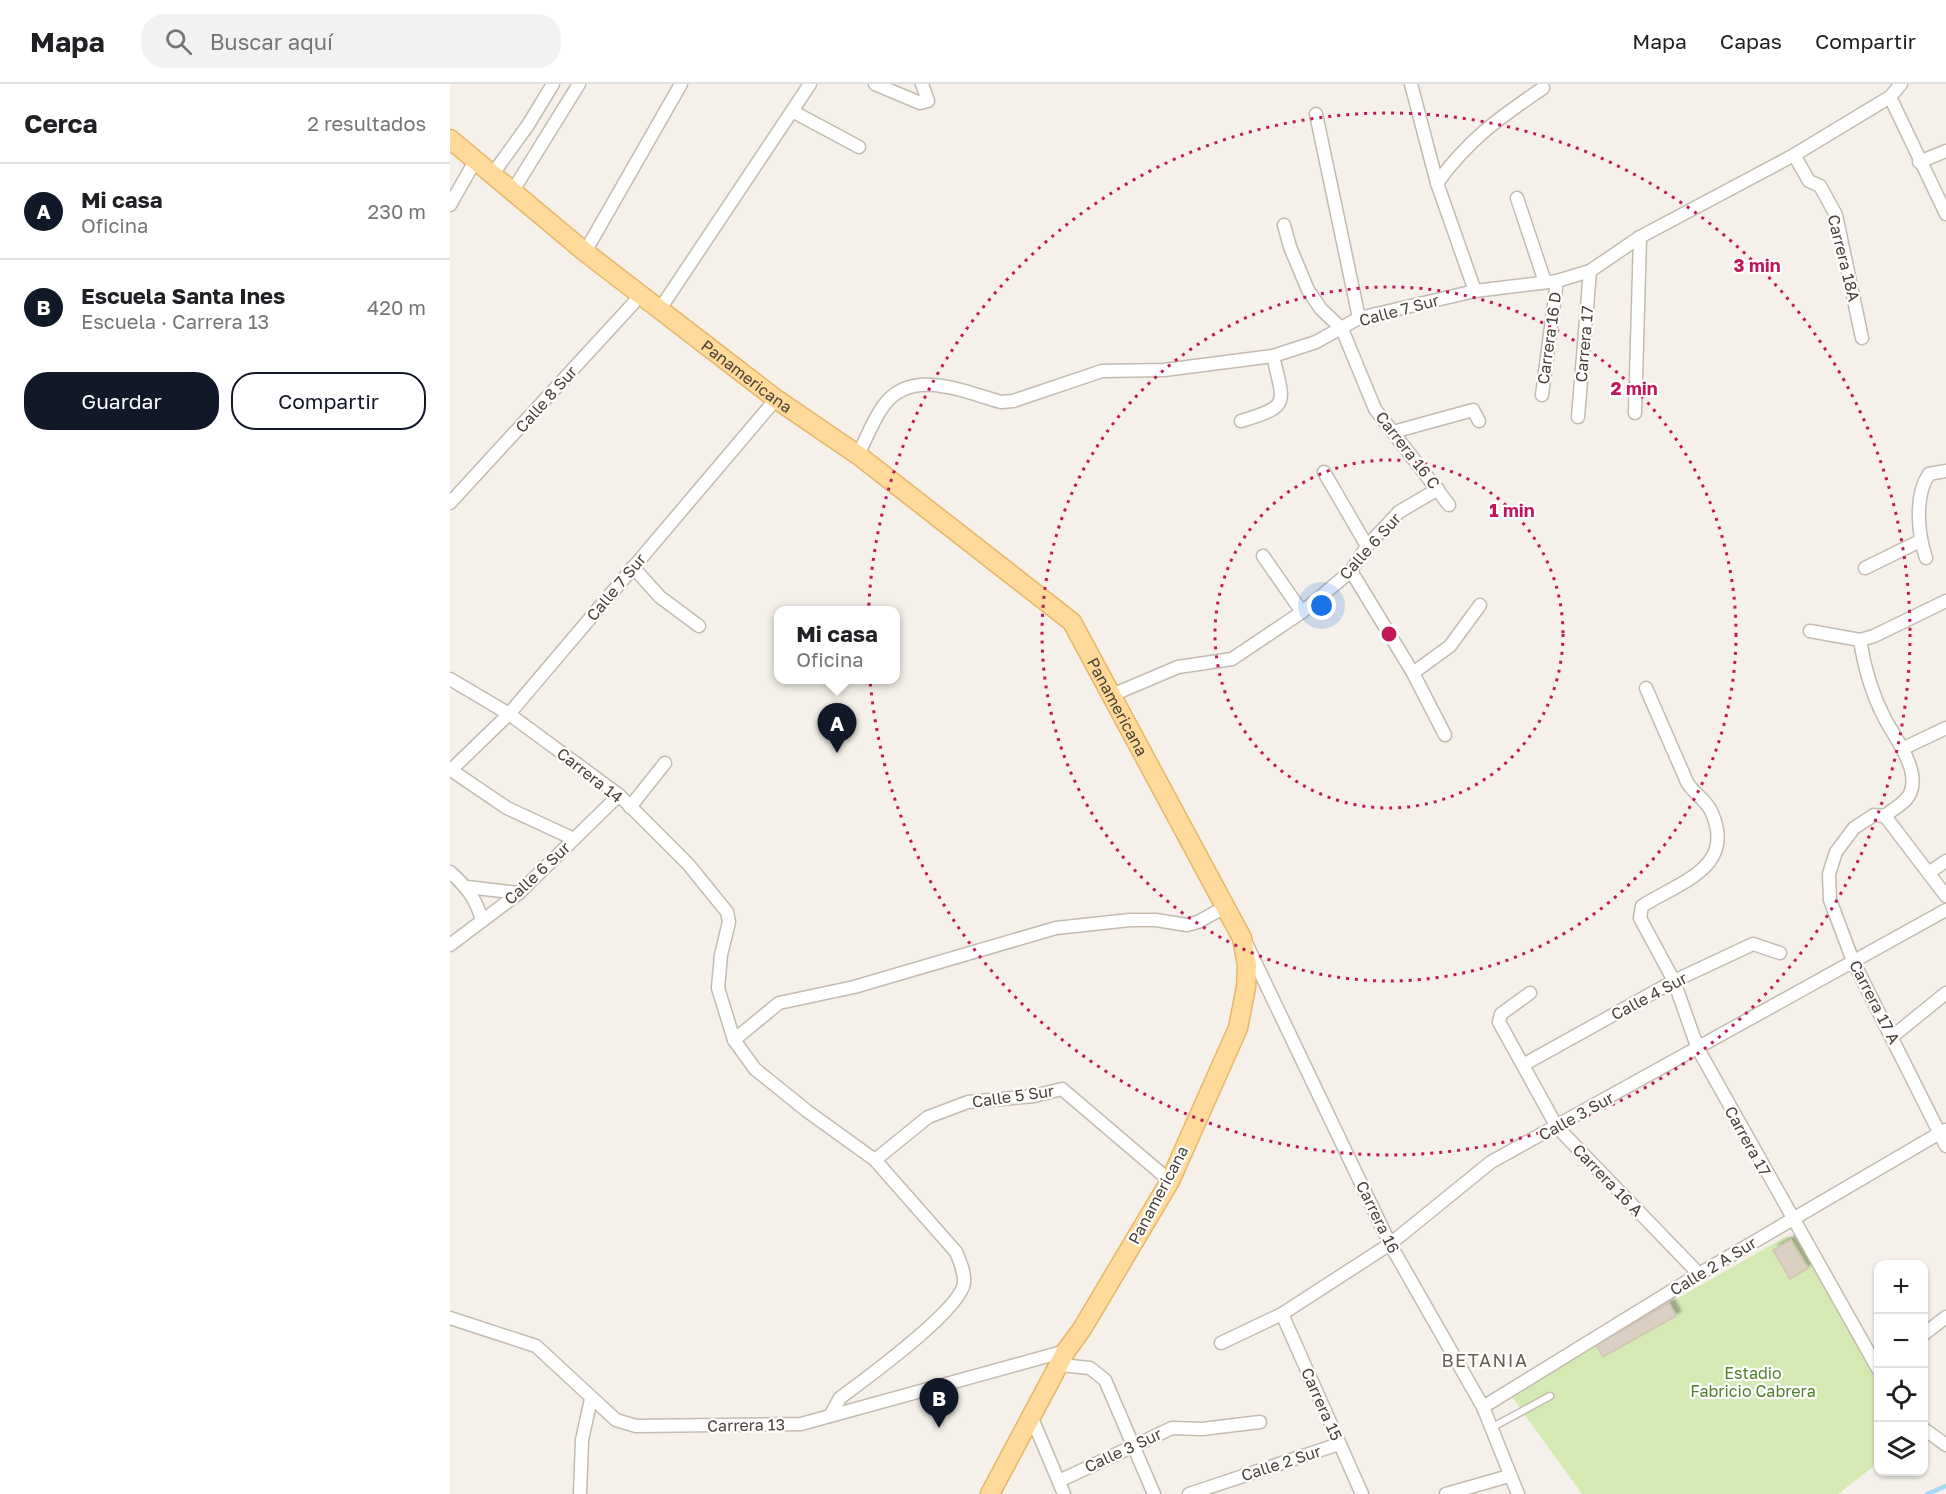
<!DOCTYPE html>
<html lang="es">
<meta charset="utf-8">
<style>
:root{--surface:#fff;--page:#f2f2f2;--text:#202124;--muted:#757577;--line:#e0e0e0;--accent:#111827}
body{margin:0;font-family:"Golos Text",sans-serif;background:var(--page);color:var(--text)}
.controls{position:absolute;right:18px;bottom:18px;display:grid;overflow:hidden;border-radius:12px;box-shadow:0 2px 4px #0004}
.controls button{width:54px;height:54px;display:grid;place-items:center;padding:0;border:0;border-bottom:2px solid var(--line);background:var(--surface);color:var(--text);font:30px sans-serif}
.you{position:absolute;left:872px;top:522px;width:21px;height:21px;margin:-15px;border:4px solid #fff;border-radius:50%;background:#1a73e8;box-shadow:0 0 0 9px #1a73e833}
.badge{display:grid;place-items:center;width:39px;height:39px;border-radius:50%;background:var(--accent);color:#fff;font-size:20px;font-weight:700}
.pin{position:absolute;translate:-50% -50px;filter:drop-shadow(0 2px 3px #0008)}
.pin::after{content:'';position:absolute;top:32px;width:21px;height:18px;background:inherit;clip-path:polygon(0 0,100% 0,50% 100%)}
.popup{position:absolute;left:324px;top:522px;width:126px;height:78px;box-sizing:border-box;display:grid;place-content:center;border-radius:12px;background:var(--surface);filter:drop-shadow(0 2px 4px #0005);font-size:20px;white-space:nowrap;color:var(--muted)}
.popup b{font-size:22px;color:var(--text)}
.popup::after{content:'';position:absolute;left:50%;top:100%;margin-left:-12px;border:12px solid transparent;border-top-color:var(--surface)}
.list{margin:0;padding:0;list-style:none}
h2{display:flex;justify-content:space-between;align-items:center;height:78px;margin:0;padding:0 24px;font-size:26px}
h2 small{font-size:20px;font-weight:400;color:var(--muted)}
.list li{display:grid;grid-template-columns:39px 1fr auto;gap:18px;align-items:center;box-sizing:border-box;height:96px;padding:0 24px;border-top:2px solid var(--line)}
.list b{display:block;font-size:22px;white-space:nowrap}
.list p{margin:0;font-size:20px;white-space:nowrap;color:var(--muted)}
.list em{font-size:20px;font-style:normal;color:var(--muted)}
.actions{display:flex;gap:12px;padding:18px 24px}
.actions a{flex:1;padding:14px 0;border:2px solid var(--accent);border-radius:24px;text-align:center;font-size:21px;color:var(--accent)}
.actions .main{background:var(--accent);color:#fff}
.icon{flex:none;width:33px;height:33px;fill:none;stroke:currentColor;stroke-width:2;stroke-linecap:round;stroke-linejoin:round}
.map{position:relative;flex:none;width:1496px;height:1410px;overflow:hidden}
header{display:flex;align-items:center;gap:36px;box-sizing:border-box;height:84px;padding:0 30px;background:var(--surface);border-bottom:2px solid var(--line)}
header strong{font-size:28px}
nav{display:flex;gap:33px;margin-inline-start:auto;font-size:21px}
.search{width:420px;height:54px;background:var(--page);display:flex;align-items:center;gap:15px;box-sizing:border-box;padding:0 21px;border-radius:24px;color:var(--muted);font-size:22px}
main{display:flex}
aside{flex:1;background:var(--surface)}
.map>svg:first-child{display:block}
.green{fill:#d5eab3}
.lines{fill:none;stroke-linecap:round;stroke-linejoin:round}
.stream{stroke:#a6d9f2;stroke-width:4.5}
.building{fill:#dacfc2;stroke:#d2c3b2;stroke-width:1.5;filter:url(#shadow)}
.lane-casing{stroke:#c4bbaf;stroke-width:9}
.street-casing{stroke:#c4bbaf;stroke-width:15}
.primary-casing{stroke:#e7b667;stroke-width:21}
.lane{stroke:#fff;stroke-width:6}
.street{stroke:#fff;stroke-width:12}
.primary{stroke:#ffda9a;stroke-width:18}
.ring{fill:none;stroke:#c2185b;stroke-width:3;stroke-dasharray:3 6}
.labels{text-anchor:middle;stroke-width:4.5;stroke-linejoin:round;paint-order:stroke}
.street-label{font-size:16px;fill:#4a4138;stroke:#fff}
.park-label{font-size:16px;fill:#507e29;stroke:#fff}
.neighbourhood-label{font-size:18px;letter-spacing:1.5px;fill:#6d5e4f;stroke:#fff}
.centre{fill:#c2185b;stroke:#fff;stroke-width:3}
.ring-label{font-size:18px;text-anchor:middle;font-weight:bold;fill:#c2185b;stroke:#fff;stroke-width:4.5;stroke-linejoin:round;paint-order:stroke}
</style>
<header>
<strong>Mapa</strong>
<div class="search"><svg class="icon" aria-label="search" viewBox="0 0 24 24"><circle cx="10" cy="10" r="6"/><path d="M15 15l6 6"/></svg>Buscar aquí</div>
<nav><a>Mapa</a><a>Capas</a><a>Compartir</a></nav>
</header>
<main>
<aside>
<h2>Cerca<small>2 resultados</small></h2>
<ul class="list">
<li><span class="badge">A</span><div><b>Mi casa</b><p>Oficina</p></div><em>230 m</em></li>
<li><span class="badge">B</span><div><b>Escuela Santa Ines</b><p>Escuela · Carrera 13</p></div><em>420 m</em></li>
</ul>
<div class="actions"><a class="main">Guardar</a><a>Compartir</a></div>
</aside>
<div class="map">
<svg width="1496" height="1410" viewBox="0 0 1496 1410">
<defs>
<filter id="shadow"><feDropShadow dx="5" dy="-5" stdDeviation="1.5" flood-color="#0004"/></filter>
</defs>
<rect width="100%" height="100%" fill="#f5f1ea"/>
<!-- green -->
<path class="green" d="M 1337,1152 L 1347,1155 L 1428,1292 L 1428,1379 L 1388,1410 L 1132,1410 L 1062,1313 L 1065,1307 Z"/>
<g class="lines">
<!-- stream -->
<path class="stream" d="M 1477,1410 L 1496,1402"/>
</g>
<!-- building -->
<g class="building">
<path d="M 1341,1156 L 1358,1184 L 1340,1195 L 1323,1166 Z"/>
<path d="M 1219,1219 L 1226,1232 L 1153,1273 L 1146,1261 Z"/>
</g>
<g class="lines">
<defs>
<path id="lane" d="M 1041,1344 L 1100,1312"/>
<g id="street">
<path d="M 425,0 L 470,19 L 478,17 L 472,0"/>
<path d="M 961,0 L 987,99 L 1025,207"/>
<path d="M 1440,13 L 1496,130"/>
<path d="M 342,27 L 409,63"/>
<path d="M 866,30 L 909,234"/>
<path d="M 1344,71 L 1359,97 L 1370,102 L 1386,131 L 1412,254"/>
<path d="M 1469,78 L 1496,67"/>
<path d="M 42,91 L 78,41 L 103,0"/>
<path d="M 987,99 C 1019,55 1049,34 1093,4"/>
<path d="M 62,108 L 129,0"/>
<path d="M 1067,114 L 1095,198"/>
<path d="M 0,121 L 25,77"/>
<path d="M 834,141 L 840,163 L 858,206 L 871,225 L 892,245 L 925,325 L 999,421"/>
<path d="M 135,168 L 231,0"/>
<path d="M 210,225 L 360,0"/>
<path d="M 1092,311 L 1107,197"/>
<path d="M 1185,329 L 1190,153"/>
<path d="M 1128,333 L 1140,187"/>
<path d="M 791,337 C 841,322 834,320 823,272"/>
<path d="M 943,348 L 1023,326 L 1029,337"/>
<path d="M 408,371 C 416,355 423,336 434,321 C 462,283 514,308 551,318 L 563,317 L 652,287 L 714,286 L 823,272 L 866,258 L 909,234 L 1025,207 L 1107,197 L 1140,187 L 1190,153 L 1344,71 L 1440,13 L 1451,0"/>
<path d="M 874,388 L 917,462"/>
<path d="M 0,419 L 191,211"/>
<path d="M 813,472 L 852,528"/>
<path d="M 1476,474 C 1468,450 1464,412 1479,390 L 1496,387"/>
<path d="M 183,483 L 210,513 L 249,542"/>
<path d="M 1415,484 L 1470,457"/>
<path d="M 901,487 L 963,589 L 995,651"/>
<path d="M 1360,547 L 1410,556 L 1424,552 L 1496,517"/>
<path d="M 1410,556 C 1414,582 1423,612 1435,635 C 1445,654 1469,684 1461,707 C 1458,718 1443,725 1435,732 L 1424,731 L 1404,744 L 1386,768 L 1379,790 L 1380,816 L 1403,877 L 1496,1062"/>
<path d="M 963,589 L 1000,562 L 1030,521"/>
<path d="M 0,595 L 59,630 L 169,711 L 238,780 L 277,828 L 279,838 L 271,871 L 268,904 L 284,956 L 305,985 L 357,1027 L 425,1076 L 506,1168 C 510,1178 515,1188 514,1199 C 510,1227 415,1295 390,1314 L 380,1332"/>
<path d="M 1196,604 L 1237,698 C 1243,709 1256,716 1261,727 C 1287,783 1232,797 1192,822 L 1190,834 L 1224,897 L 1248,965 L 1428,1285"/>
<path d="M 662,611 L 728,583 L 782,575 L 852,528 L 901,487 L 917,462 L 949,428 L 988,405"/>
<path d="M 1454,664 L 1496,644"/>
<path d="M 1,686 L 59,630 L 326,315"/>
<path d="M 1,686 L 57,724 L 124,755"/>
<path d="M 180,723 L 215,679"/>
<path d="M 1435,732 L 1496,812"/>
<path d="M 0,788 C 16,802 27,816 32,837"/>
<path d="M 1480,788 L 1496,777"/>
<path d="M 17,803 L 69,809"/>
<path d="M 0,861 L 69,809 L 169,711"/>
<path d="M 797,861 L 940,1160 L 1033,1323 L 1068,1410"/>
<path d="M 1080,909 L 1051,930 L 1049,938 L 1107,1043 L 1249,1190"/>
<path d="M 1443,952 L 1496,909"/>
<path d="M 284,956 L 329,919 L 404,903 L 606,844 L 680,836 L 706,836 L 737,841 L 748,838 L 775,823"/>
<path d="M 1073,981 L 1224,897 L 1303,860 L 1330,869"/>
<path d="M 425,1076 L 478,1033 L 518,1018 L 584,1012 L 612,1005 L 720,1097"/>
<path d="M 832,1230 L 912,1410"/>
<path d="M 0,1234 L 86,1262 L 166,1336 L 186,1342 L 351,1340 L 616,1267"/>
<path d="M 1474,1250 L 1496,1233"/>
<path d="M 771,1259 L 832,1230 L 940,1160 L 1041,1078 L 1496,826"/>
<path d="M 610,1281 L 640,1284 L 655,1296 L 704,1410"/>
<path d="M 1033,1323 L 1249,1190 L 1495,1046"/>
<path d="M 581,1332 L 614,1410"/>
<path d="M 1474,1345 L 1496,1361"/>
<path d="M 609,1397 L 722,1344 L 752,1345 L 810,1338"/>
<path d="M 130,1410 L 132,1356 L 141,1315"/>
<path d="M 739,1410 L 889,1360"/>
<path d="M 996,1410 L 1059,1392"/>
</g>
<g id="primary">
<path id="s1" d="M 0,55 L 135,168 L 326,315 L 408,371 L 622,538 L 792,854 L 797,881 L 796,903 L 788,944 L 720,1097 L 632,1245 L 616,1267 L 540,1410"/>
</g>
</defs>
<!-- lane casing -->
<use href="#lane" class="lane-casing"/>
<!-- street casing -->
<use href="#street" class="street-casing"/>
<!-- primary casing -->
<use href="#primary" class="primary-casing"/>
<!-- lane -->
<use href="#lane" class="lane"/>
<!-- street -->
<use href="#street" class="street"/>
<!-- primary -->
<use href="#primary" class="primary"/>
</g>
<!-- distance rings -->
<g class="ring">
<circle cx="939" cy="550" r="174"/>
<circle cx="939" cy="550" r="347"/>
<circle cx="939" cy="550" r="521"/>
</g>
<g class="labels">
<!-- street labels -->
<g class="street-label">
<text transform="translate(1394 174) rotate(76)" y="6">Carrera 18A</text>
<text transform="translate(949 226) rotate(-15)" y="6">Calle 7 Sur</text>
<text transform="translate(1099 254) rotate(-82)" y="6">Carrera 16 D</text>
<text transform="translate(1134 260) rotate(-85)" y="6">Carrera 17</text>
<text dy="6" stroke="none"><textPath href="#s1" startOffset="380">Panamericana</textPath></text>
<text transform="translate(96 315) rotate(-48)" y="6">Calle 8 Sur</text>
<text transform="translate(958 366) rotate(52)" y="6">Carrera 16 C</text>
<text transform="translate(920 462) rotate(-48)" y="6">Calle 6 Sur</text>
<text transform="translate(166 503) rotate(-50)" y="6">Calle 7 Sur</text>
<text dy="6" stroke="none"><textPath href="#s1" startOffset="884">Panamericana</textPath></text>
<text transform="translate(140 691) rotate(38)" y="6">Carrera 14</text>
<text transform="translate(87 789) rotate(-43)" y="6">Calle 6 Sur</text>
<text transform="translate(1199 912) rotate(-28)" y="6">Calle 4 Sur</text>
<text transform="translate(1425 918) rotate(63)" y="6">Carrera 17 A</text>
<text transform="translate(563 1012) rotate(-8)" y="6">Calle 5 Sur</text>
<text transform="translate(1126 1032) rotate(-29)" y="6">Calle 3 Sur</text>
<text transform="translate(1298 1057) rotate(61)" y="6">Carrera 17</text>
<text transform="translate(1158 1096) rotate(46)" y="6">Carrera 16 A</text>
<text transform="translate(708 1111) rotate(-62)" y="6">Panamericana</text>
<text transform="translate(928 1133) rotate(64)" y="6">Carrera 16</text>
<text transform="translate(1263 1182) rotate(-31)" y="6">Calle 2 A Sur</text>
<text transform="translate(872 1320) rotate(66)" y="6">Carrera 15</text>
<text transform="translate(296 1341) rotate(-1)" y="6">Carrera 13</text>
<text transform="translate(673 1366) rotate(-25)" y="6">Calle 3 Sur</text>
<text transform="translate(831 1379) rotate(-18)" y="6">Calle 2 Sur</text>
</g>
<!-- park labels -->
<g class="park-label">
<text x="1303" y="1295">Estadio<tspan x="1303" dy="18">Fabricio Cabrera</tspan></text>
</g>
<!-- neighbourhood labels -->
<g class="neighbourhood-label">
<text x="1035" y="1283">BETANIA</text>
</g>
</g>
<circle cx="939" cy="550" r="9" class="centre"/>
<g class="ring-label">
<text x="1307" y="188">3 min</text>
<text x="1184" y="311">2 min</text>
<text x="1062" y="433">1 min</text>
</g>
</svg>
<div class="controls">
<button>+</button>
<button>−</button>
<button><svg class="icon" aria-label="locate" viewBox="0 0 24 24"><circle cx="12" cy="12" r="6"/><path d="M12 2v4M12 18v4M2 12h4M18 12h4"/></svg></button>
<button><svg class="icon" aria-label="layers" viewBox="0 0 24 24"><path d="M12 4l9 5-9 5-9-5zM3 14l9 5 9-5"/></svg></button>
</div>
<div class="you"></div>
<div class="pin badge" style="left:387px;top:669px">A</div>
<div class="popup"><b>Mi casa</b>Oficina</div>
<div class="pin badge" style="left:489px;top:1344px">B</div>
</div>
</main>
